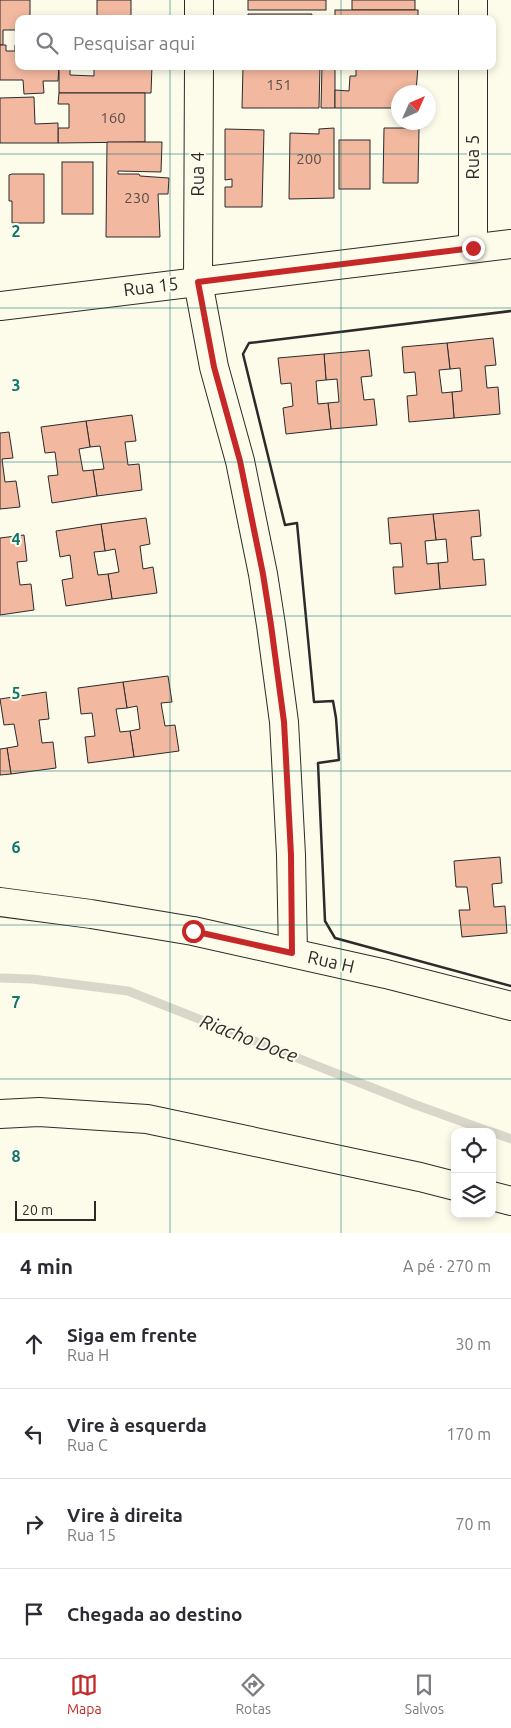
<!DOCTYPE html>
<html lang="pt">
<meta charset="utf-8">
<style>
:root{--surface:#fff;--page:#f2f2f3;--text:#2b2b33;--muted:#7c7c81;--line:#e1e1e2;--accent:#c62828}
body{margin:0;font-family:Ubuntu,sans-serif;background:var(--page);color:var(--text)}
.controls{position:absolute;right:15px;bottom:15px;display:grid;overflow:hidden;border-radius:10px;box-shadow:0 2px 8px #0003}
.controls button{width:45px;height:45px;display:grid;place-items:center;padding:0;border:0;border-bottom:1px solid var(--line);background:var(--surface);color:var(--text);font:25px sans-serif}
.compass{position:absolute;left:391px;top:85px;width:45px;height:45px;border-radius:50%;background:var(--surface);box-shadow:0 2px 8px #0003;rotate:45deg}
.scale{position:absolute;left:15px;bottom:12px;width:81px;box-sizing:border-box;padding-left:5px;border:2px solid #2b2b2b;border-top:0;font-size:14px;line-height:18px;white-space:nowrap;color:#2b2b2b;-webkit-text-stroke:4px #fdfbea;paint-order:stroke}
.stop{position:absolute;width:15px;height:15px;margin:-11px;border:4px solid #c62828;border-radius:50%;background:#fff}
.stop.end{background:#c62828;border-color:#fff;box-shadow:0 1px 5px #0008}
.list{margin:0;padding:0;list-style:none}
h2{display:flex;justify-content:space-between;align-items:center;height:65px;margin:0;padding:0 20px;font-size:21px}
h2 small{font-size:16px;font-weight:400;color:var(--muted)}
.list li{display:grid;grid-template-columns:32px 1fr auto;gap:15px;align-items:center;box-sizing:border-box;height:90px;padding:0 20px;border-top:1px solid var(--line)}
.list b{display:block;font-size:19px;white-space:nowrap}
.list p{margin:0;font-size:16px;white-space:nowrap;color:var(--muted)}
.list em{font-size:16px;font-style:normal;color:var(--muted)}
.icon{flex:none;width:28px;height:28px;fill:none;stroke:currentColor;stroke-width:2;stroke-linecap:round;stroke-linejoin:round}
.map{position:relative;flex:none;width:511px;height:1233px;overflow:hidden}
.search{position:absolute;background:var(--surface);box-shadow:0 2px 8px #0003;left:15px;right:15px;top:15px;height:55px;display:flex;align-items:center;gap:12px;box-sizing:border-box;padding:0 18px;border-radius:10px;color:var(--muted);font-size:19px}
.sheet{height:425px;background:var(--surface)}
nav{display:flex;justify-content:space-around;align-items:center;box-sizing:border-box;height:70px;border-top:1px solid var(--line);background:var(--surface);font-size:14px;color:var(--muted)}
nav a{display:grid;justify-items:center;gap:2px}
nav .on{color:var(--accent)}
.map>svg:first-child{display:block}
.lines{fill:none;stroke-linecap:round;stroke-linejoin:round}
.stream{stroke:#d8d7c9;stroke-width:9}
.building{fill:#f2b8a0;stroke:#2b2b2b}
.minor-casing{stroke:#2b2b2b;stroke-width:30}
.minor{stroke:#fdfbea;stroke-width:28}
.wall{stroke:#2b2b2b;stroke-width:2.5}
.route{stroke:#c62828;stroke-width:6}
.grid{fill:none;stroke:#0f766e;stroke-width:1;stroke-opacity:0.55}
.labels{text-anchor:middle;stroke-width:4;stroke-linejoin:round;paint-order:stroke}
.number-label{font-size:15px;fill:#5d4e48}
.street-label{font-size:18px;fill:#2b2b2b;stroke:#fdfbea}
.water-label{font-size:19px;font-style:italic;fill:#2b2b2b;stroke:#fdfbea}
.grid-label{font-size:16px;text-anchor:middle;font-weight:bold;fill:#0f766e;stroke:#fdfbea;stroke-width:4;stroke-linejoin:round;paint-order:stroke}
</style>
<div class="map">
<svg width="511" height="1233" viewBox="0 0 511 1233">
<rect width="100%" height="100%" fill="#fdfbea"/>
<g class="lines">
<!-- stream -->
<g class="stream">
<path d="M 0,978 L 32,979 L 128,991 L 416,1105 L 491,1132"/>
<path d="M 492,1132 L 511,1139"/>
</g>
</g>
<!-- building -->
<g class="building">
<path d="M 0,0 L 30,0 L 30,19 L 19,19 L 19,30 L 3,30 L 3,45 L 0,45 Z"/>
<rect x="97" y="0" width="34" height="19"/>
<rect x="248" y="0" width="78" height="10"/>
<rect x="352" y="0" width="63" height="10"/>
<rect x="335" y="10" width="83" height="9"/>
<path d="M 248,14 L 312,14 L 311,19 L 248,19 Z"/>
<path d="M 0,45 L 6,45 L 6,51 L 15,51 L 15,45 L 19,45 L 19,66 L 59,66 L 58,81 L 43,81 L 44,93 L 24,94 L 23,80 L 0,80 Z"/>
<path d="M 59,66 L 70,66 L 70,75 L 94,76 L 94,66 L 152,66 L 151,93 L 59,93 Z"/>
<path d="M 243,66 L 320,66 L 319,108 L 242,108 Z"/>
<path d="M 322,66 L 335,66 L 335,108 L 321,108 Z"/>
<path d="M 356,66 L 418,66 L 416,92 L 398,92 L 398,108 L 335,108 L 335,90 L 349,91 L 350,76 L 356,76 Z"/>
<path d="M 59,93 L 145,93 L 145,142 L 58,143 L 58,128 L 69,128 L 69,104 L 58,104 Z"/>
<path d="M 34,97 L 35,124 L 58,123 L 58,143 L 0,143 L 0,98 Z"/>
<path d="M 334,128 L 334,198 L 289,199 L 290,133 L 319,134 L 319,129 Z"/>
<path d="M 384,128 L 419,128 L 418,183 L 383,183 Z"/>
<path d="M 225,129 L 264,130 L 262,207 L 225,207 L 225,187 L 232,187 L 232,179 L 225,180 Z"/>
<rect x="339" y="140" width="31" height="49"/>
<path d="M 107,142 L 162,142 L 161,172 L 118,171 L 118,174 L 139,174 L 140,176 L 169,178 L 168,194 L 158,194 L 160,237 L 106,237 Z"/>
<rect x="62" y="162" width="31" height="52"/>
<path d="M 12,174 L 44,174 L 44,223 L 12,223 L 12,201 L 9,201 L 9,175 Z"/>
<path d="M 493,338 L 496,365 L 485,366 L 487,388 L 498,387 L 500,414 L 454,418 L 452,392 L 462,391 L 460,368 L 450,369 L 447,343 Z"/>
<path d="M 447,343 L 450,369 L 439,370 L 442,393 L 452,392 L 454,418 L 409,422 L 407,396 L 417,395 L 415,372 L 404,373 L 402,347 Z"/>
<path d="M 369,350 L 372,376 L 361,377 L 364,400 L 374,399 L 377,425 L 331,429 L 328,403 L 339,402 L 337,379 L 326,380 L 324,354 Z"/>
<path d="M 324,354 L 326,380 L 316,381 L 318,404 L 328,403 L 331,429 L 286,434 L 283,408 L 293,406 L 291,383 L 281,384 L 278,358 Z"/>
<path d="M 132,415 L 136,441 L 125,442 L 128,465 L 139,464 L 142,490 L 97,496 L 93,470 L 104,469 L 100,446 L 90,447 L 86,421 Z"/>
<path d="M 86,421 L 90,447 L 79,449 L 83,471 L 93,470 L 97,496 L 52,503 L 48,476 L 58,475 L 55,452 L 45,453 L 41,427 Z"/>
<path d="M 9,432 L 13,458 L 2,459 L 5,482 L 16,481 L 20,507 L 0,509 L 0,433 Z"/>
<path d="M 479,510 L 481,536 L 471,537 L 473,560 L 484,559 L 486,585 L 440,589 L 438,563 L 448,562 L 446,539 L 436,540 L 433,514 Z"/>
<path d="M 433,514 L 436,540 L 425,541 L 427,564 L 438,563 L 440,589 L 395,594 L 393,567 L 403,567 L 401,543 L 390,544 L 388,518 Z"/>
<path d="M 146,518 L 150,544 L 140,546 L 143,569 L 153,567 L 157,593 L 112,599 L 108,574 L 119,572 L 115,549 L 105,551 L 101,524 Z"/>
<path d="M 101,524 L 105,551 L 94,552 L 98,575 L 108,574 L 112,599 L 66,606 L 62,580 L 73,578 L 70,555 L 60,557 L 56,531 Z"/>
<path d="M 24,535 L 27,561 L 17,562 L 20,585 L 31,584 L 34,610 L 0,615 L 0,538 Z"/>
<path d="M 168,676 L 172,702 L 161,703 L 165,726 L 175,725 L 179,751 L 134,757 L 130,731 L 140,729 L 137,706 L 127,708 L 123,682 Z"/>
<path d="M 123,682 L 127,708 L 116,709 L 120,732 L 130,731 L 134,757 L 88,763 L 85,737 L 95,736 L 92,713 L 81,714 L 78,688 Z"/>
<path d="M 46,692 L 49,719 L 39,720 L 42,743 L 53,742 L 56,768 L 11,774 L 7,748 L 18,746 L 14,724 L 4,725 L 0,699 Z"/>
<path d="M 7,748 L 11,774 L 0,775 L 0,749 Z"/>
<path d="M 500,857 L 502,883 L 492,884 L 494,907 L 505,906 L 507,933 L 462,937 L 459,910 L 470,910 L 467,887 L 456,887 L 454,861 Z"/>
</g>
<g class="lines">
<defs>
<g id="minor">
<path d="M 199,19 L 199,0"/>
<path d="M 473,19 L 473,0"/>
<path d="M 199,66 L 198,282 L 214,367 L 240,461 L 263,574 L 271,625 L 284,722 L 286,759 L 291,855 L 293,953"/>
<path d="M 473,248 L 473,66"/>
<path d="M 0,306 L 511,244"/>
<path d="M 0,902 L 91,914 L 193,931 L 386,974 L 511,1006"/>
<path d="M 0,1114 L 39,1112 L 147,1119 L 420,1177 L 455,1186"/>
<path d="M 492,1196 L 511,1201"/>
</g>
</defs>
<!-- minor casing -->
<use href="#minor" class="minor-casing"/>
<!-- minor -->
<use href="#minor" class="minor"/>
<!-- wall -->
<path class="wall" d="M 511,311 L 249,343 L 243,354 L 285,525 L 297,523 L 314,702 L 333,701 L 336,718 L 339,760 L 318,763 L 325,921 L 335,938 L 511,986"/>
</g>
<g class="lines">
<!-- route -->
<path class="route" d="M 193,931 L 292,953 L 291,855 L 286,759 L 284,722 L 271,625 L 263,574 L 240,461 L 214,367 L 198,282 L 473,248"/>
</g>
<!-- grid -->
<path class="grid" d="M 170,0 L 170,19M 341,0 L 341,19M 170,66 L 170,1233M 341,66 L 341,1233M 0,154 L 511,154M 0,308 L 511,308M 0,462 L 511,462M 0,616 L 511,616M 0,771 L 511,771M 0,925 L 511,925M 0,1079 L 511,1079"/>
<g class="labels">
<!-- number labels -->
<g class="number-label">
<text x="279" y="90">151</text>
<text x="113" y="123">160</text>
<text x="309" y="164">200</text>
<text x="137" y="203">230</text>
</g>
<!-- street labels -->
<g class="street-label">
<text transform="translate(473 157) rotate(-90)" y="6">Rua 5</text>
<text transform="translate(198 174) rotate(-90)" y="6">Rua 4</text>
<text transform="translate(151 287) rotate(-7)" y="6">Rua 15</text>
<text transform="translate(331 962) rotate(13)" y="6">Rua H</text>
</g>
<!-- water labels -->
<g class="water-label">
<text transform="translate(249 1038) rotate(21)" y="7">Riacho Doce</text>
</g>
</g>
<g class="grid-label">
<text x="16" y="237">2</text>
<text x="16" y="391">3</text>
<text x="16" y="545">4</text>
<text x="16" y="699">5</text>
<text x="16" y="853">6</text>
<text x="16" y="1008">7</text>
<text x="16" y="1162">8</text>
</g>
</svg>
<div class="controls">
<button><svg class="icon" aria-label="locate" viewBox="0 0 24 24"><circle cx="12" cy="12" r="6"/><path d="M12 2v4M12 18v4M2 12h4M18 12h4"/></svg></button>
<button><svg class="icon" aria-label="layers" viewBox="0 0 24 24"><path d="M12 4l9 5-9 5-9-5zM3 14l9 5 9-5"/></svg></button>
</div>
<svg class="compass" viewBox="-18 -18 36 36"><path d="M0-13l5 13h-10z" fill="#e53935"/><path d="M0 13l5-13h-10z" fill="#7c7c81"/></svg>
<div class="scale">20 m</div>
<div class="stop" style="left:193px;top:931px"></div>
<div class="stop end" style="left:473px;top:248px"></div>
<div class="search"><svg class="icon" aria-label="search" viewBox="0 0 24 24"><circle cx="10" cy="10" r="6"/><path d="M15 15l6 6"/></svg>Pesquisar aqui</div>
</div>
<section class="sheet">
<h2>4 min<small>A pé · 270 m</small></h2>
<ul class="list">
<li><svg class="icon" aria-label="ahead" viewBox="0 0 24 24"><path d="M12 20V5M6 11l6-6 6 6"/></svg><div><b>Siga em frente</b><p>Rua H</p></div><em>30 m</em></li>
<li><svg class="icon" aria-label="left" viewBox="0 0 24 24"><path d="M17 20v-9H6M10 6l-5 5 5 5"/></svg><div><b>Vire à esquerda</b><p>Rua C</p></div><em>170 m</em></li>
<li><svg class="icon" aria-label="right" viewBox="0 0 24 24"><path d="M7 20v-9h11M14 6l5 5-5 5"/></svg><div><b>Vire à direita</b><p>Rua 15</p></div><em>70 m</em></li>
<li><svg class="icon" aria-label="arrive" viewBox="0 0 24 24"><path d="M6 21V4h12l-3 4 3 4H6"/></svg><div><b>Chegada ao destino</b></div></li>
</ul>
</section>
<nav>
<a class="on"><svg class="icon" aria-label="map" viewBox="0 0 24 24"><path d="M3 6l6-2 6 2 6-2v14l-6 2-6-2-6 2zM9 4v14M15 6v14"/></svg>Mapa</a>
<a><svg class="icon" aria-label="directions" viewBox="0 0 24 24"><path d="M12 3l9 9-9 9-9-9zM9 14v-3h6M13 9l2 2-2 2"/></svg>Rotas</a>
<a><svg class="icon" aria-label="saved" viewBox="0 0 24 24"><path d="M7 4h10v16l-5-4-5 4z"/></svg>Salvos</a>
</nav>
